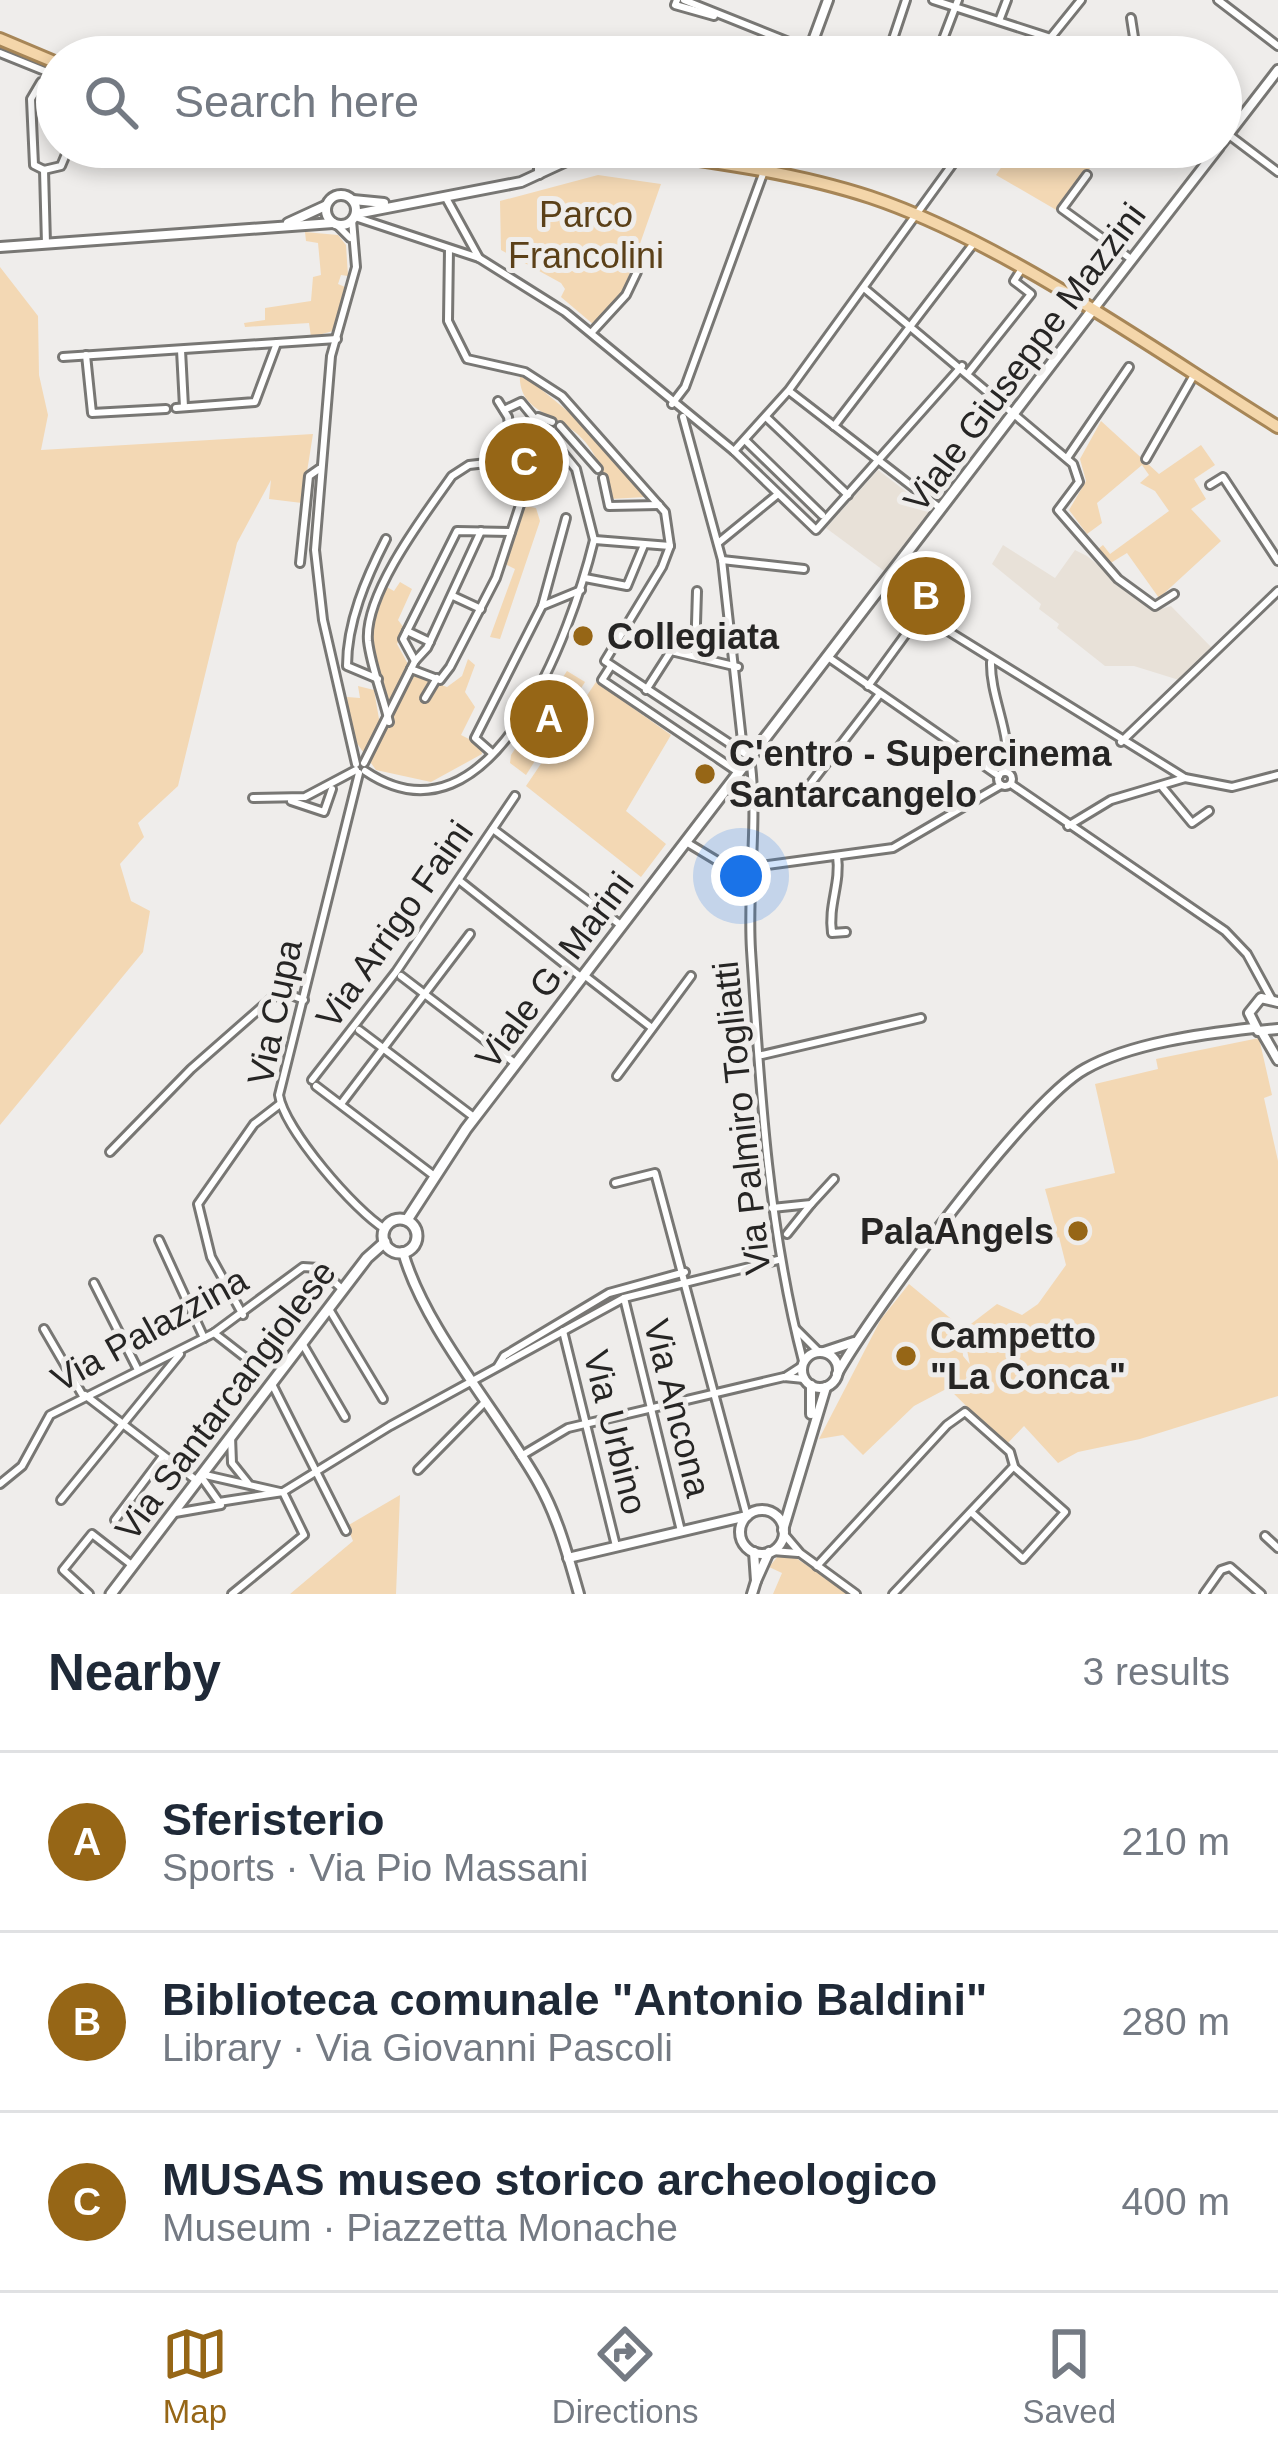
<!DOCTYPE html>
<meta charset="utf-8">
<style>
:root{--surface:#fff;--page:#f2f2f3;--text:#1f2937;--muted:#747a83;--line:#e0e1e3;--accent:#966616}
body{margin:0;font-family:Helvetica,sans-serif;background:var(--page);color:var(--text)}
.you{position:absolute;left:741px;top:876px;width:42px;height:42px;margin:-30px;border:9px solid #fff;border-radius:50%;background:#1a73e8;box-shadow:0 0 0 18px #1a73e833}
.badge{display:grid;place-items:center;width:78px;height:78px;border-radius:50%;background:var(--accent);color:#fff;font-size:39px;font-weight:700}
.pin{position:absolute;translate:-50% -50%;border:6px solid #fff;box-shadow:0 3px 12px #0006}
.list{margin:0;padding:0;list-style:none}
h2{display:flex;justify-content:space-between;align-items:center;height:156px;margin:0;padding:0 48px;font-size:51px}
h2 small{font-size:39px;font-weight:400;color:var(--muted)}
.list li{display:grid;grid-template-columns:78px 1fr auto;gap:36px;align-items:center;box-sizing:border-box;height:180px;padding:0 48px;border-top:3px solid var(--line)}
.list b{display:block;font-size:45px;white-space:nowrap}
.list p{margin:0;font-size:39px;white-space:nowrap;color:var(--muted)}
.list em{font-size:39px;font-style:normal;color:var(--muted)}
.icon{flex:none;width:66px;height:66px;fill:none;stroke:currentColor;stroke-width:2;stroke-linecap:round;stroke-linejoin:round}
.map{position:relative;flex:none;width:1278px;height:1594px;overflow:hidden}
.search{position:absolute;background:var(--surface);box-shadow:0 6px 18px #0003;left:36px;right:36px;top:36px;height:132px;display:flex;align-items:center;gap:30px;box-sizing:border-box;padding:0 42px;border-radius:66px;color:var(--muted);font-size:45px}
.sheet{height:696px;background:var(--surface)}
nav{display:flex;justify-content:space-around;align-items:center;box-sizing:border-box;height:168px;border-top:3px solid var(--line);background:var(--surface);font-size:33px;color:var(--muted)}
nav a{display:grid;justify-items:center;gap:6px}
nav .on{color:var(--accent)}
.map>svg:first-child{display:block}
.built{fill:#e8e1d8}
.green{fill:#f3d8b4}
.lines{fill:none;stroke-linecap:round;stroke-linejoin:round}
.minor-casing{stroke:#787774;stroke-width:12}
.tertiary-casing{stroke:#787774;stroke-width:14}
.secondary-casing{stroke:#787774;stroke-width:15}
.primary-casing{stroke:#a78657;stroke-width:16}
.minor{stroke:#fff;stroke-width:6}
.tertiary{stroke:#fff;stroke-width:8}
.secondary{stroke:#fff;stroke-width:9}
.primary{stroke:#f4d6aa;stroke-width:10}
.poi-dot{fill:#966616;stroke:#efedeb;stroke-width:4.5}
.labels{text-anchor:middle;stroke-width:10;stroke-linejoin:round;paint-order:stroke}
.park-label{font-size:36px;fill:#5b4018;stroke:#efedeb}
.street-label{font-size:36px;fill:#262524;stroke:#efedeb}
.poi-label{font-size:36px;font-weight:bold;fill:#262524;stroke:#efedeb;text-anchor:start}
</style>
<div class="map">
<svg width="1278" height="1594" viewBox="0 0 1278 1594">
<rect width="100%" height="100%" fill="#efedeb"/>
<!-- built -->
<g class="built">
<path d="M 878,470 L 934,513 L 887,573 L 826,528 Z"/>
<path d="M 1003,545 L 1055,578 L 1075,550 L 1087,556 L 1154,611 L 1171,606 L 1212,648 L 1179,680 L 1134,666 L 1105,666 L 1057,628 L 1059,624 L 1039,609 L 1041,604 L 992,564 Z"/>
</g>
<!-- green -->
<g class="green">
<path d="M 1015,147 L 1106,147 L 1058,211 L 996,175 Z"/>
<path d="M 598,175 L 661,184 L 623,292 L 594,325 L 561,297 L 565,289 L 561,283 L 501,250 L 500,201 Z"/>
<path d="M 305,232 L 338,235 L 346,245 L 348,276 L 341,275 L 338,284 L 345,287 L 333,331 L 311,337 L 309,323 L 245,327 L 244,323 L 265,320 L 265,308 L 311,301 L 313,277 L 321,275 L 318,243 L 306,241 Z"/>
<path d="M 0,267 L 38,316 L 39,375 L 48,415 L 41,450 L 313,434 L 302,503 L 269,499 L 271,480 L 237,543 L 178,786 L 138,823 L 144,837 L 120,864 L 131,901 L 150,911 L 143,952 L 0,1125 Z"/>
<path d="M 520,372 L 592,431 L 645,497 L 611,499 C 604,474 596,449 575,432 C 552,412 517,411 520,372 Z"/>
<path d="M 1101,421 L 1159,474 L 1201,445 L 1215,465 L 1194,479 L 1206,499 L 1191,509 L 1221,541 L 1159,598 L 1127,553 L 1109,564 L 1097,550 L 1103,545 L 1110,554 L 1169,511 L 1155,491 L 1140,483 L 1149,475 L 1142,465 L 1097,503 L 1102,523 L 1087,534 L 1069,510 L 1086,481 L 1080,459 Z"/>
<path d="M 520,505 L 536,508 L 540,521 L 500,639 L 490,637 L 515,569 L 501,562 Z"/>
<path d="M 400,582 L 412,589 L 398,620 L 404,628 L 397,644 L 414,675 L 447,687 L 462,676 L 468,659 L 475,665 L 465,692 L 475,707 L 461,735 L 481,745 L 482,754 L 431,782 L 376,770 L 351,735 L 347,697 L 360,698 L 358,686 L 374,690 L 379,719 L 388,722 C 375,667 361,640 385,586 L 394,591 Z"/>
<path d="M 567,671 L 585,682 L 526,775 L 510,763 L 511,755 Z"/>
<path d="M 596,682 L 671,735 L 626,811 L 666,844 L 641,877 L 526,786 Z"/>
<path d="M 1259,1038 L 1272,1095 L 1264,1098 L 1278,1161 L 1278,1396 L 1140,1439 L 1078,1452 L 1058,1463 L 1024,1426 L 1006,1445 L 948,1388 L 914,1406 L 863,1455 L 843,1435 L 819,1439 L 881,1319 L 909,1284 L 961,1327 L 963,1356 L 994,1393 L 970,1365 L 963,1330 L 997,1304 L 1022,1315 L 1038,1304 L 1066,1265 L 1059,1237 L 1053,1241 L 1041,1228 L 1055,1225 L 1045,1189 L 1115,1173 L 1095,1084 L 1158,1069 L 1156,1059 Z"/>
<path d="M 400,1495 L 396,1594 L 290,1594 L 353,1541 L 347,1526 Z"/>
<path d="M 778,1556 L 793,1556 L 849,1594 L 773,1594 L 782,1573 L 769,1567 Z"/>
</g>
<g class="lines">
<defs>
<g id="minor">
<path d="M 677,0 L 675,5 L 714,16"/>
<path d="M 684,0 L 809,50"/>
<path d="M 933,0 L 1051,38"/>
<path d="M 1218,0 L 1278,46"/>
<path d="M 1131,18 L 1137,57"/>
<path d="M 999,21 L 1007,0"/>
<path d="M 0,53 L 57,76"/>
<path d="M 937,55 L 958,0"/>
<path d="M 483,57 L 485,52"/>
<path d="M 887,57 L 906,0"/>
<path d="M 1035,57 L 1081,0"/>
<path d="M 57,84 L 41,82 L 31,99 L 34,165 L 44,170 L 61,166 L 69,147"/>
<path d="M 1229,135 L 1278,172"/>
<path d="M 44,170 L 46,244"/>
<path d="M 1087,175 L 1062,209 L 1131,259"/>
<path d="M 446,198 L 479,258"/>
<path d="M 355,217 L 479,258 L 565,312 L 734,451 L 816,530 L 962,366"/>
<path d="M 352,220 L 356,267 L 331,356 L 315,550 L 323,620 L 356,764"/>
<path d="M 337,225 L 350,238"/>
<path d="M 449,249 L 448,321 L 467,359 L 525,372 L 562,396 L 665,512 L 670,546 L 662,567 L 605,661 L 750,757 C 759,822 747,885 751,950 C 760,1088 768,1227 803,1361"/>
<path d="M 864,288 L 1073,464 L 1079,482 L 1058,510 L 1118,579 L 1155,606 L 1174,594"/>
<path d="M 592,332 L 626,295 L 637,272"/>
<path d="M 181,350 L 184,407"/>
<path d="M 86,355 L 92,413 L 166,409"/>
<path d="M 63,357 L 337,339"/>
<path d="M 969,372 L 1031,294 L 1014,281 L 1021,270"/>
<path d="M 789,391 L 940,508"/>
<path d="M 498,401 L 508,417 L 516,485"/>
<path d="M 672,404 L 685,387 L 763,174"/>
<path d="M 176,408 L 255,402 L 277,343"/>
<path d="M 504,410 L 521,402 L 576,469 L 594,540"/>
<path d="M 538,417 L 552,422"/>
<path d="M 683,417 L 722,560 L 743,750"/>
<path d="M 766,417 L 848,495"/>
<path d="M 560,426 L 598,469"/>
<path d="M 834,426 L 974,243"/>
<path d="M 745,440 L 822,515"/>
<path d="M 734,451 L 789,390 L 965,147"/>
<path d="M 1067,458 L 1129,367"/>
<path d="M 1146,459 L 1194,375"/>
<path d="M 603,478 L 609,506 L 659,505"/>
<path d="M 1210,485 L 1223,477 L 1278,561"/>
<path d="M 595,540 L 670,546"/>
<path d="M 718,543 L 778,494"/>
<path d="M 722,560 L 804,569"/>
<path d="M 300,563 L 309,476 L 319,469"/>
<path d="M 585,578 L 627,586 L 644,545"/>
<path d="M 882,590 L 1185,778 L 1232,787 L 1278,775"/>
<path d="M 453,596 L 481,609"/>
<path d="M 542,606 L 566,518"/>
<path d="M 407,631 L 430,642"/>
<path d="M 695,656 L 697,591"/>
<path d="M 828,657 L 999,776"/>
<path d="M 415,661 L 403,639 L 457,531 L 511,532"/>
<path d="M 991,662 C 990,699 1014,737 1005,772"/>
<path d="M 611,666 L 602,680 L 738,772"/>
<path d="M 411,669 L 440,680 L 450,667 L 496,578 L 520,505"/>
<path d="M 378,679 L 347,666 C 347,622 366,578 386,539"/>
<path d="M 868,686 L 919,616"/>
<path d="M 646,690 L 671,651 L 738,667"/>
<path d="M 425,698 L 437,678"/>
<path d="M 389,722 C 383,696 371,667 368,641 C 364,594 425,514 452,476 L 469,465 L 513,460"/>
<path d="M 1121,742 L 1278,591"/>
<path d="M 492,753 L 475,738 L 542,606 L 581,590"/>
<path d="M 364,763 L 415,661 L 427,648 L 481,531"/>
<path d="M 365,771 C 492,857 572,630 594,540"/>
<circle cx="1005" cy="779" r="7"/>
<path d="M 359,773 L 279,1095 C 284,1129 355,1211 385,1229"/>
<path d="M 1011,784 L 1225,931 L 1247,954 L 1271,998"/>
<path d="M 1163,788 L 1192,823 L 1209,811"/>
<path d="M 253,798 L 305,797 L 356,770"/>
<path d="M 291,801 L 324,812 L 332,789"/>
<path d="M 752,804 L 798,800 L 879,695"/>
<path d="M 1068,826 L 1111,800 L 1185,778"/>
<path d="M 493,829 L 622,926"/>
<path d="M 686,842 L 739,874 L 750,873"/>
<path d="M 837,856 C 841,883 828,905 832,933 L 846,932"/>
<path d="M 753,867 L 893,848 L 1001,785"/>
<path d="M 460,881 L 582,978"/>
<path d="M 584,975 L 652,1028"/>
<path d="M 401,976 L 516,1064"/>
<path d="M 359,1030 L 475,1118"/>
<path d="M 762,1055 L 921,1018"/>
<path d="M 617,1076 L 691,976"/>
<path d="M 312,1080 L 396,972 L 515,796"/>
<path d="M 316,1086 L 433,1175"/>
<path d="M 341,1104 L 470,934"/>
<path d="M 110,1152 L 191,1069 L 273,997 L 288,994 L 304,1000"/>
<path d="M 615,1183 L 655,1173 L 747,1516"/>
<path d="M 772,1208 L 811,1204 L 834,1179"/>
<path d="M 787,1234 L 811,1204"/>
<path d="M 159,1240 L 204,1338"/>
<path d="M 94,1283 L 138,1370"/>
<path d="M 624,1298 L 681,1531"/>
<path d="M 329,1309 L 383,1399"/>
<path d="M 243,1315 L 211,1257 L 198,1204 L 254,1124 L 280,1104"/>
<path d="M 44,1329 L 83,1396"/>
<path d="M 796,1329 L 818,1351"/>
<path d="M 563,1331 L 616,1546"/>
<path d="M 214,1333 L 255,1365 L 229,1399"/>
<path d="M 302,1343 L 345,1417"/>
<path d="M 498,1366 L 504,1356 L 609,1293 L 685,1272"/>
<path d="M 785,1377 L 802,1366"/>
<path d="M 272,1384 L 346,1531"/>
<path d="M 85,1395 L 197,1481"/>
<path d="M 231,1436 L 232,1463 L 248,1483"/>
<path d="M 521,1456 L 568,1428 L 784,1377 L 804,1379"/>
<path d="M 418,1470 L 483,1404"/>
<path d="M 201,1474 L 280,1492"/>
<path d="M 202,1478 L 219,1502 L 283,1492 L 390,1426 L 624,1298 L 778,1260"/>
<path d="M 0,1484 L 22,1466 L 50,1415 L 214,1333 L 303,1267 L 319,1268 L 343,1290"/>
<path d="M 61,1500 L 180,1354"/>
<path d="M 971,1512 L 1023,1559 L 1065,1512 L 1014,1467"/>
<path d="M 175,1513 L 221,1505"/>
<path d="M 115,1520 L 163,1456"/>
<path d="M 783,1533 L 800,1553 L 856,1594"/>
<path d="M 1265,1536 L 1278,1548"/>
<path d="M 772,1551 L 798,1553"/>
<path d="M 817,1566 L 947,1425 L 965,1412 L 1010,1452 L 1014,1466 L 893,1594"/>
<path d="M 89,1594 L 63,1570 L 92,1534 L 133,1566"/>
<path d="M 232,1594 L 304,1535 L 283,1492"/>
<path d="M 1204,1594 L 1221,1570 L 1230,1567 L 1261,1594"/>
</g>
<g id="tertiary">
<path d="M 807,57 L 828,0"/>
<path d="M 1221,144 L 1278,70"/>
<path d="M 539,147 L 539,174"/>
<path d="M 583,156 L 643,158"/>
<path d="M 763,172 L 773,147"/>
<circle cx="341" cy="210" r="15"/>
<path d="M 353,200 L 384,203"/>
<path d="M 356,214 L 521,182 L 588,151"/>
<path d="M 288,223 L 325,206"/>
<path d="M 0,247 L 333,223"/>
<path d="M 1092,311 L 1219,147"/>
<path d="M 1278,1002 L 1261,998 L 1249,1013 L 1258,1031 L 1278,1029"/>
<path d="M 1263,1034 L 1278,1060"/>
<path d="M 403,1252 C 424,1328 499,1413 538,1482 C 558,1517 568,1556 579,1594"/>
<circle cx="820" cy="1370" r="18"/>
<path d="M 824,1352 L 854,1342"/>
<path d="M 837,1374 C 872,1312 1028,1100 1085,1069 C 1131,1043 1202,1034 1254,1028"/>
<path d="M 811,1385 L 811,1414"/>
<circle cx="762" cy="1532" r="22"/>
<path d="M 783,1530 L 826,1387"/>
<path d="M 754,1552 L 756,1581 L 769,1552"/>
<path d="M 568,1558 L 747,1516"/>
<path d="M 752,1594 L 756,1581"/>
</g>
<g id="secondary">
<circle cx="400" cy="1236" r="17"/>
<path d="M 407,1220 L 466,1129 L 1091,312"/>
<path d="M 111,1594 L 367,1258 L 385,1242"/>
</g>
<g id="primary">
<path d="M 0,39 L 57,63"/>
<path d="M 565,147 L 616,154"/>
<path d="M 608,147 C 693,159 788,170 870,197 C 1005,242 1155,351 1278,427"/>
</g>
</defs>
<!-- minor casing -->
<use href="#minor" class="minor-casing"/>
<!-- tertiary casing -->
<use href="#tertiary" class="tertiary-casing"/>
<!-- secondary casing -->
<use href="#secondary" class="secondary-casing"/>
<!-- primary casing -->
<use href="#primary" class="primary-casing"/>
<!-- minor -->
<use href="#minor" class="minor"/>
<!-- tertiary -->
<use href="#tertiary" class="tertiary"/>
<!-- secondary -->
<use href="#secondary" class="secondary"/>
<!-- primary -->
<use href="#primary" class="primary"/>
</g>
<!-- markers -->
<g class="poi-dot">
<circle cx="583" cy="636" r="12"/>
<circle cx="705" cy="774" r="12"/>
<circle cx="1078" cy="1231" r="12"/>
<circle cx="906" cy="1356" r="12"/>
</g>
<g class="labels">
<!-- park labels -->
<g class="park-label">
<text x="586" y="227">Parco<tspan x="586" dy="41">Francolini</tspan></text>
</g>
<!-- street labels -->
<g class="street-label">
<text transform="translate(1024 357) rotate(-53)" y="13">Viale Giuseppe Mazzini</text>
<text transform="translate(394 924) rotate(-55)" y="13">Via Arrigo Faini</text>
<text transform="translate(554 970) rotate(-53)" y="13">Viale G. Marini</text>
<text transform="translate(274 1012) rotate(-78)" y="13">Via Cupa</text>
<text transform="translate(741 1118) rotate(-96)" y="13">Via Palmiro Togliatti</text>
<text transform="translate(149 1329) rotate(-29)" y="13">Via Palazzina</text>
<text transform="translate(225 1400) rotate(-53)" y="13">Via Santarcangiolese</text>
<text transform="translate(678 1408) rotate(76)" y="13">Via Ancona</text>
<text transform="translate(616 1432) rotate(76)" y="13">Via Urbino</text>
</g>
<!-- poi labels -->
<g class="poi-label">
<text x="607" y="649">Collegiata</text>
<text x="729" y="766">C'entro - Supercinema<tspan x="729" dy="41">Santarcangelo</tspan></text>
<text x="1054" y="1244" text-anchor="end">PalaAngels</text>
<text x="930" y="1348">Campetto<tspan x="930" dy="41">"La Conca"</tspan></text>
</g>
</g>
</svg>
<div class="you"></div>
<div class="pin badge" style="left:549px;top:719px">A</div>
<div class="pin badge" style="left:926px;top:596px">B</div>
<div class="pin badge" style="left:524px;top:462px">C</div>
<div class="search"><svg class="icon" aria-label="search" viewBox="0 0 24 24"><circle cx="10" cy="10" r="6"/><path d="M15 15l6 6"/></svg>Search here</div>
</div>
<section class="sheet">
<h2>Nearby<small>3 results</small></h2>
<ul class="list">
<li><span class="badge">A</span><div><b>Sferisterio</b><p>Sports · Via Pio Massani</p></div><em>210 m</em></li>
<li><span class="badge">B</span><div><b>Biblioteca comunale &quot;Antonio Baldini&quot;</b><p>Library · Via Giovanni Pascoli</p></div><em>280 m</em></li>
<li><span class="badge">C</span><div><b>MUSAS museo storico archeologico</b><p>Museum · Piazzetta Monache</p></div><em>400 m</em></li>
</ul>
</section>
<nav>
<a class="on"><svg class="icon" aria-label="map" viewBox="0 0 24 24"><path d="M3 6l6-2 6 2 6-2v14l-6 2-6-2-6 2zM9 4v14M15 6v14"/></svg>Map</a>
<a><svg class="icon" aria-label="directions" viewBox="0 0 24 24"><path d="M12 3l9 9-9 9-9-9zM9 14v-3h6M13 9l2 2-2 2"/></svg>Directions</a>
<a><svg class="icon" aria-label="saved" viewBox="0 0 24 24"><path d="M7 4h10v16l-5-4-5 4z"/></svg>Saved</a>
</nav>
